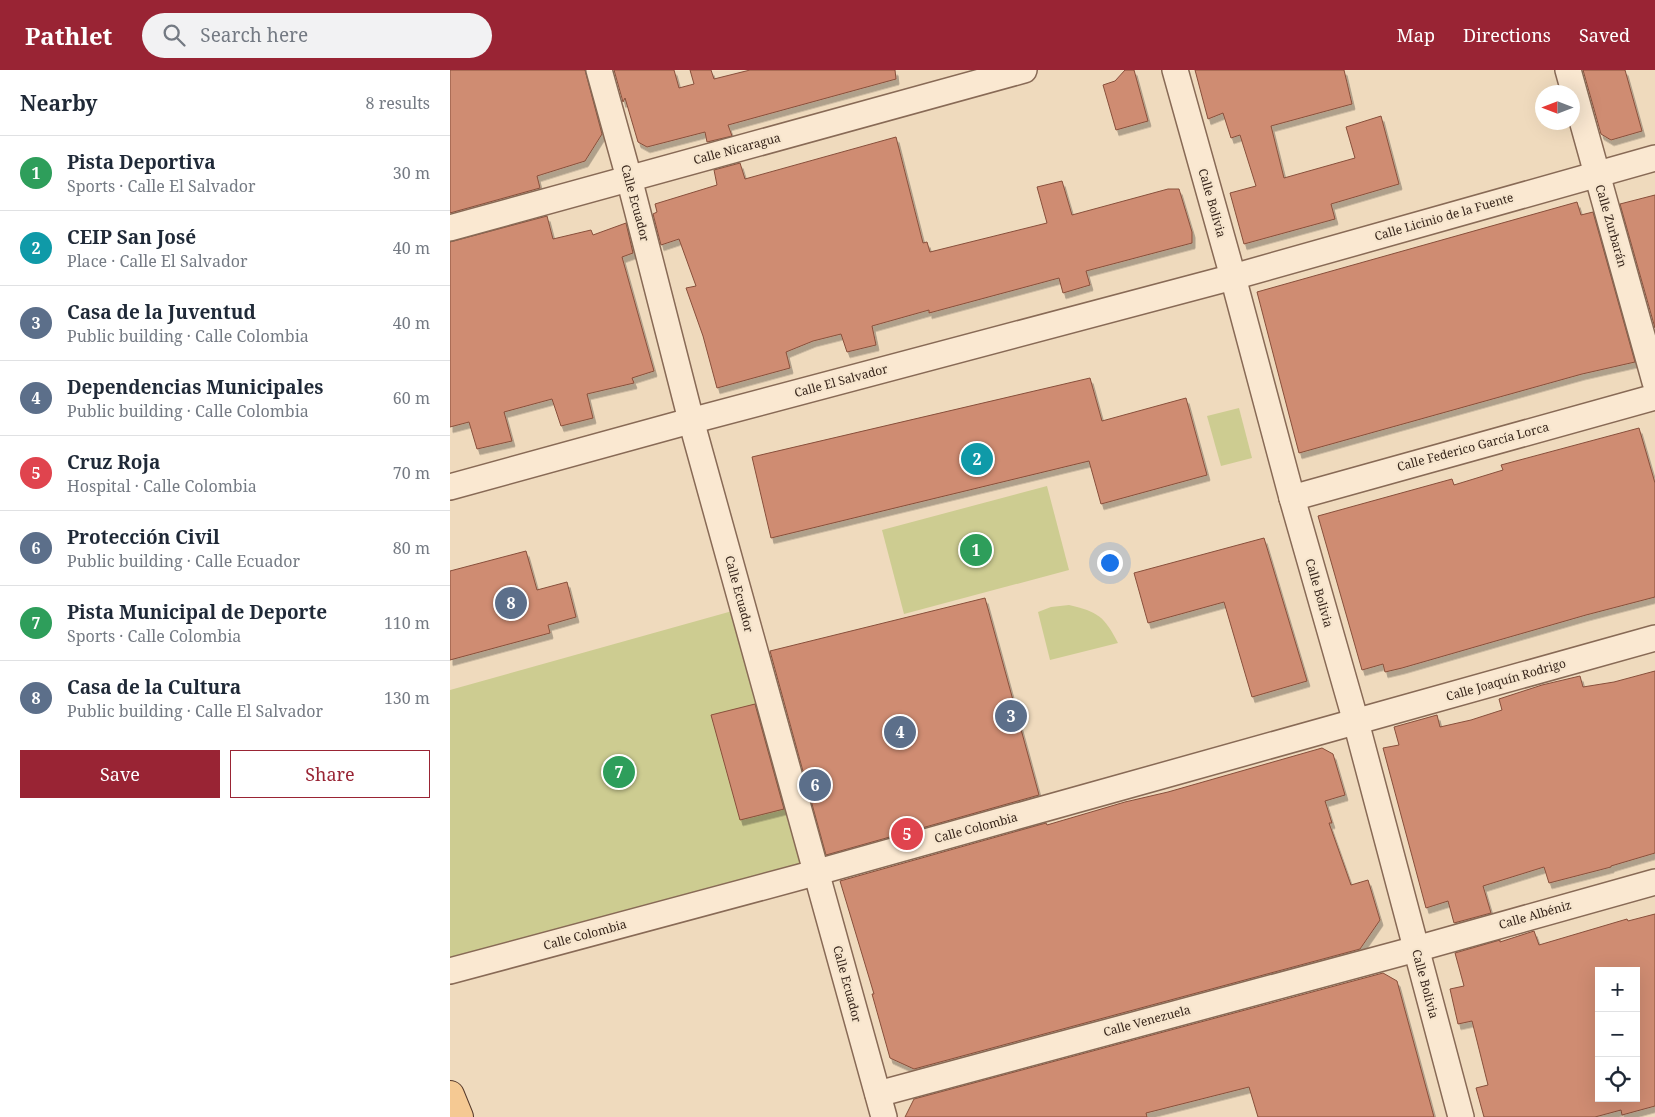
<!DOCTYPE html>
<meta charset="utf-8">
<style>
:root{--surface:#fff;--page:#f2f2f3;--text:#1f2937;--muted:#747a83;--line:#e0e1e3;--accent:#992434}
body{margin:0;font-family:"Noto Serif",serif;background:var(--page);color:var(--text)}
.controls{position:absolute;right:15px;bottom:15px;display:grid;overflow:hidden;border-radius:0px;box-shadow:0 5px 20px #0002}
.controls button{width:45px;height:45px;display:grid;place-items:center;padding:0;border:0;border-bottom:1px solid var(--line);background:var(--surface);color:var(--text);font:25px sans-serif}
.compass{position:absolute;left:1085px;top:15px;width:45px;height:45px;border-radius:50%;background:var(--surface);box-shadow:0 5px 20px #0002;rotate:270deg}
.you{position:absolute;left:659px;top:492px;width:18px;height:18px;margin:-12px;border:4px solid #fff;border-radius:50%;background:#1a73e8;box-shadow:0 0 0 8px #1a73e833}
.badge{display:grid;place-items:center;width:32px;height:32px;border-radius:50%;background:var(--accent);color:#fff;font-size:16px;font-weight:700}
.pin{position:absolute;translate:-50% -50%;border:2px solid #fff;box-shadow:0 1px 5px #0006}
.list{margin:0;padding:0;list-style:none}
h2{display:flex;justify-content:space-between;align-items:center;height:65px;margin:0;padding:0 20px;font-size:21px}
h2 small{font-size:16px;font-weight:400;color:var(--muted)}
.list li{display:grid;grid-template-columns:32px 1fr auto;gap:15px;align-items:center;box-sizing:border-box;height:75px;padding:0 20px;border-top:1px solid var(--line)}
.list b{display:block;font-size:19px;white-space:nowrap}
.list p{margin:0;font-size:16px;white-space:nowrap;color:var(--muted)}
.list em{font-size:16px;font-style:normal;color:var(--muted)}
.actions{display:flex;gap:10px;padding:15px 20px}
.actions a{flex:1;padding:11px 0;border:1px solid var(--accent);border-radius:0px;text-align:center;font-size:18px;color:var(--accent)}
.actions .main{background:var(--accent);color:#fff}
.icon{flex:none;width:28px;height:28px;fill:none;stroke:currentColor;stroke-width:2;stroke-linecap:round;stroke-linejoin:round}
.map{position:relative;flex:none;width:1205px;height:1047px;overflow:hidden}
header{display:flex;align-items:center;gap:30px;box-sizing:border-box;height:70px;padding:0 25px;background:var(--accent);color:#fff}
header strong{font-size:24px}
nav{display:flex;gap:28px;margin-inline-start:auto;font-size:18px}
.search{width:350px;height:45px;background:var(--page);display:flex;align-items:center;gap:12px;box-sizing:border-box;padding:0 18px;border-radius:28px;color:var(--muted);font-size:19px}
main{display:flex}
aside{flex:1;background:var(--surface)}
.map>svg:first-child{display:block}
.park{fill:#cdcc91}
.building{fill:#cf8c72;stroke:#884f3b;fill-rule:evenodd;filter:url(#shadow)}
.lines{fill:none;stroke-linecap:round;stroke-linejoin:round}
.street-casing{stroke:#886a56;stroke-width:28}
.primary-casing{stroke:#55392b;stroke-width:30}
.street{stroke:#fae8d1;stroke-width:25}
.primary{stroke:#f5c993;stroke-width:28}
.labels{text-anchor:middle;stroke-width:4.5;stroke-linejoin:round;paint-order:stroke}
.street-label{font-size:12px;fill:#37251b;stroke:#f6e5cd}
</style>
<header>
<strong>Pathlet</strong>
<div class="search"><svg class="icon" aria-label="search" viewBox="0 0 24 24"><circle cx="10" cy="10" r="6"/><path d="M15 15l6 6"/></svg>Search here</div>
<nav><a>Map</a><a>Directions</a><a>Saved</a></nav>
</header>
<main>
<aside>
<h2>Nearby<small>8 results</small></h2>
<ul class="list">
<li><span class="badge" style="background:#2e9e5b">1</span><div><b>Pista Deportiva</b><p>Sports · Calle El Salvador</p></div><em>30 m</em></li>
<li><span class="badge" style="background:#0f9aa8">2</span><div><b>CEIP San José</b><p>Place · Calle El Salvador</p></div><em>40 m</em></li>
<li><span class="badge" style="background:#5c6f8a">3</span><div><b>Casa de la Juventud</b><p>Public building · Calle Colombia</p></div><em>40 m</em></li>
<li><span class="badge" style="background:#5c6f8a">4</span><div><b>Dependencias Municipales</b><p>Public building · Calle Colombia</p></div><em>60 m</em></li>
<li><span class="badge" style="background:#e0444e">5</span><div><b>Cruz Roja</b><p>Hospital · Calle Colombia</p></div><em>70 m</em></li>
<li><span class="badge" style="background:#5c6f8a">6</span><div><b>Protección Civil</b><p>Public building · Calle Ecuador</p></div><em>80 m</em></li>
<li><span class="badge" style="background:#2e9e5b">7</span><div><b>Pista Municipal de Deporte</b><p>Sports · Calle Colombia</p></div><em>110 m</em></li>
<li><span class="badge" style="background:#5c6f8a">8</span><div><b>Casa de la Cultura</b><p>Public building · Calle El Salvador</p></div><em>130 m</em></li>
</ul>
<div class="actions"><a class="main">Save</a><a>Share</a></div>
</aside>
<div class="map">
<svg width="1205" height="1047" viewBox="0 0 1205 1047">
<defs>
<filter id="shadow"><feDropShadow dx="3" dy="5.5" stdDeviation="0" flood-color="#0004"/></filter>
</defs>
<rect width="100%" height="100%" fill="#efdabd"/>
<!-- park -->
<g class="park">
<path d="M 789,338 L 802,388 L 771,396 L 757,346 Z"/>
<path d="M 597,416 L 619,500 L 454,544 L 432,460 Z"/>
<path d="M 619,535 C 648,542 654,546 668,573 L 600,590 L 588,542 L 601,537 Z"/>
<path d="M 293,538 L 366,802 L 0,901 L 0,620 Z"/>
</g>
<!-- building -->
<g class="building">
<path d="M 0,0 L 135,0 L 152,64 L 135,91 L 87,106 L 90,118 L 0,143 Z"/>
<path d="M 164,0 L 224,0 L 229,18 L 244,14 L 240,0 L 261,0 L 264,9 L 300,0 L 445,0 L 446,9 L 278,55 L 282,66 L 257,72 L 255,62 L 197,77 L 188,72 L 175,28 L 173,32 Z"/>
<path d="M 675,0 L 684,0 L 698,51 L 666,60 L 653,15 L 665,11 Z"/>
<path d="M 745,0 L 894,0 L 902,34 L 821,56 L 834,108 L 905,88 L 896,57 L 931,46 L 949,114 L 881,134 L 885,149 L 794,174 L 780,123 L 806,116 L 790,65 L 781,68 L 773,43 L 758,49 Z"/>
<path d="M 1133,0 L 1175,0 L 1192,61 L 1161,70 L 1151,64 Z"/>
<path d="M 446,67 L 473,173 L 477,172 L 480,182 L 597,153 L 587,117 L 612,111 L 622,145 L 718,119 L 729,119 L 742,162 L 742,173 L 636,201 L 640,215 L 613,223 L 609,208 L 479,243 L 479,240 L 422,256 L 426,275 L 397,282 L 391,264 L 363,271 L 336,282 L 340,298 L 267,318 L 253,266 L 236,218 L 246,216 L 229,169 L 211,175 L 203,144 L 207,142 L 205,134 L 267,115 L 264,100 L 290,93 L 295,109 Z"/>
<path d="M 1205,125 L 1205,258 L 1170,134 Z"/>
<path d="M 1127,132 L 1131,145 L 1143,142 L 1185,292 L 1132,304 L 849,383 L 807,222 Z"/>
<path d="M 97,146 L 103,169 L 141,160 L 143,165 L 176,153 L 183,183 L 172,187 L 204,301 L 182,308 L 184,313 L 137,324 L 143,348 L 111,356 L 102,329 L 54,342 L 62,371 L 27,379 L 19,352 L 0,357 L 0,172 Z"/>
<path d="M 640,308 L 652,351 L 736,328 L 757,405 L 651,434 L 639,391 L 321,468 L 302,387 Z"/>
<path d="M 1189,358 L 1205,413 L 1205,527 L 1136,545 L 952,598 L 935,602 L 933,594 L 912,600 L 868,446 L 1002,409 L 1004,415 L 1053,400 L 1051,395 Z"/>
<path d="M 814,468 L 857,611 L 802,627 L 774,532 L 698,553 L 684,503 Z"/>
<path d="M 76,481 L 87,520 L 117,512 L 126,547 L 98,555 L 100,563 L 0,590 L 0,501 Z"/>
<path d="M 535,528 L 589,725 L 376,785 L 320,581 Z"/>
<path d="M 1205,601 L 1205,783 L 1161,796 L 1161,797 L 1099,813 L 1094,797 L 1033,816 L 1041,843 L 1004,853 L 998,831 L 976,838 L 933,678 L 949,675 L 944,657 L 987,645 L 990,657 L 1021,650 L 1052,640 L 1049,629 L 1092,615 L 1130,606 L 1133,617 L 1164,612 Z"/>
<path d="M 305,634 L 334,739 L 290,750 L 261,645 Z"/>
<path d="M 872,678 L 883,684 L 895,725 L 875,731 L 882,753 L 879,753 L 901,815 L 918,810 L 930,850 L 910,879 L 464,999 L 440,988 L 422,924 L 424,924 L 390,811 L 596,753 L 597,755 L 675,732 L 718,722 Z"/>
<path d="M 1205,844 L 1205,1036 L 1172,1045 L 1171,1040 L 1145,1047 L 1034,1047 L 1026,1018 L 1038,1015 L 1022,951 L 1008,954 L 1000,919 L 1014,916 L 1005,883 L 1050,870 L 1050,872 L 1084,861 L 1089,875 L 1177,849 L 1178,851 ZM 1149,901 L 1186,901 L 1186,1028 L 1149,1028 Z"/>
<path d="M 933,903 L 947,911 L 984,1047 L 808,1047 L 799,1017 L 696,1043 L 697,1047 L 455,1047 L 464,1029 Z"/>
</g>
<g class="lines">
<defs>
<g id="street">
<path d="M 149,0 L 179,108 L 241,350 L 434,1047"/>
<path d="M 725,0 L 783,207 L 842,428 L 906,652 L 1011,1047"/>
<path d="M 1118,0 L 1205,312"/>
<path d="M 0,158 L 574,0"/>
<path d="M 0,417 L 229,354 L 783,207 L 1205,88"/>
<path d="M 842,428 L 1205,327"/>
<path d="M 0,901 L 350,807 L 1205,568"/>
<path d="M 428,1024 L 966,879 L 1205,812"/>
</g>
<path id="primary" d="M 0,1025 L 9,1047"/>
</defs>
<!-- street casing -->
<use href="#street" class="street-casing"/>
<!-- primary casing -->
<use href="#primary" class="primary-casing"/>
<!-- street -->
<use href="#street" class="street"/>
<!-- primary -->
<use href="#primary" class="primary"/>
</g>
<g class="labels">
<!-- street labels -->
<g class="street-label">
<text transform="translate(287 79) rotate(-15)" y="4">Calle Nicaragua</text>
<text transform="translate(185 133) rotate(75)" y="4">Calle Ecuador</text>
<text transform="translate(762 133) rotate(74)" y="4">Calle Bolivia</text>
<text transform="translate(994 147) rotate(-16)" y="4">Calle Licinio de la Fuente</text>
<text transform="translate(1161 156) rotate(74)" y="4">Calle Zurbarán</text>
<text transform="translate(391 311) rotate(-15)" y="4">Calle El Salvador</text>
<text transform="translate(1023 377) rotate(-15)" y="4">Calle Federico García Lorca</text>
<text transform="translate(869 523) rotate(74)" y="4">Calle Bolivia</text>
<text transform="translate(289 524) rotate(75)" y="4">Calle Ecuador</text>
<text transform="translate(1056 610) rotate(-16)" y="4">Calle Joaquín Rodrigo</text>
<text transform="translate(526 758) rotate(-15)" y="4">Calle Colombia</text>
<text transform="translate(1085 845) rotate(-16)" y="4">Calle Albéniz</text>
<text transform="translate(135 865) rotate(-15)" y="4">Calle Colombia</text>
<text transform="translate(397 914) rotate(75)" y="4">Calle Ecuador</text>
<text transform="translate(975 914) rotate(75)" y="4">Calle Bolivia</text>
<text transform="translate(697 951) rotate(-15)" y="4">Calle Venezuela</text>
</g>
</g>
</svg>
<div class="controls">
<button>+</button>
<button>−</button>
<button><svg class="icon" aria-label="locate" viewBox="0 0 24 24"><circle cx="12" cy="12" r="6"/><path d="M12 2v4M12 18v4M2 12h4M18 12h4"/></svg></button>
</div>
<svg class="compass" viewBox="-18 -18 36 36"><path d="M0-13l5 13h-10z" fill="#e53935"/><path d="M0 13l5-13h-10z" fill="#747a83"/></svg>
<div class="you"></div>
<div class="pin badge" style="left:526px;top:480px;background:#2e9e5b">1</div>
<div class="pin badge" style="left:527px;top:389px;background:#0f9aa8">2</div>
<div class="pin badge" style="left:561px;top:646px;background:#5c6f8a">3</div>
<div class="pin badge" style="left:450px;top:662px;background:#5c6f8a">4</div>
<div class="pin badge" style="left:457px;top:764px;background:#e0444e">5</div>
<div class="pin badge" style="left:365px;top:715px;background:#5c6f8a">6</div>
<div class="pin badge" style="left:169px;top:702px;background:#2e9e5b">7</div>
<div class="pin badge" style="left:61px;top:533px;background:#5c6f8a">8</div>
</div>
</main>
